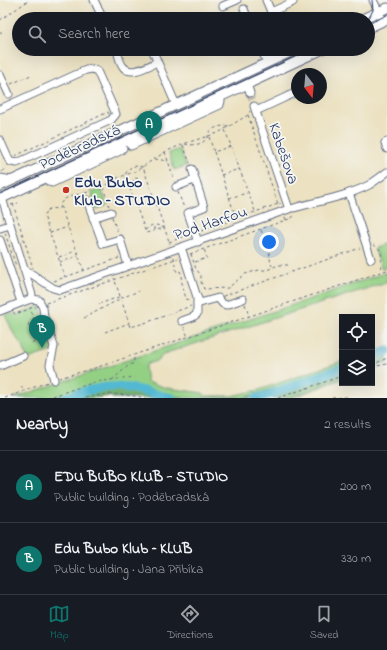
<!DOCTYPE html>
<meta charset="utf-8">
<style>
:root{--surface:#171b24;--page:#242831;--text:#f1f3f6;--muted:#9ea1a6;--line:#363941;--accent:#0f766e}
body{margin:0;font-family:"Indie Flower",sans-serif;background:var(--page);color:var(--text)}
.controls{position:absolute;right:12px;bottom:12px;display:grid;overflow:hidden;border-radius:0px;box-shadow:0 4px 16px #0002}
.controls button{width:36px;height:36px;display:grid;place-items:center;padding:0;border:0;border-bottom:1px solid var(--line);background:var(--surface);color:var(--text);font:20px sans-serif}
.compass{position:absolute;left:291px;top:68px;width:36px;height:36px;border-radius:50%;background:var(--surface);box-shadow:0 4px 16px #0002;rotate:164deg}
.you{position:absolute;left:269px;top:242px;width:14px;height:14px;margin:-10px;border:3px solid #fff;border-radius:50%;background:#1a73e8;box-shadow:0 0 0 6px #1a73e833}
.badge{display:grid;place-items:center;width:26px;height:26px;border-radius:50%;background:var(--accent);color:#fff;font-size:13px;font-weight:700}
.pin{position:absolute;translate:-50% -33px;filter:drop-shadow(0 1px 2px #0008)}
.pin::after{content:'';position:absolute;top:21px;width:14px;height:12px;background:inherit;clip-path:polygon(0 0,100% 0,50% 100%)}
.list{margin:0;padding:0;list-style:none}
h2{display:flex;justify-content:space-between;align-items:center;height:52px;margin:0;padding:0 16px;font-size:17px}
h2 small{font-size:13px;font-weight:400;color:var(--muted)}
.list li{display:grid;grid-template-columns:26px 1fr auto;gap:12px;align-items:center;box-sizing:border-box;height:72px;padding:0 16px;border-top:1px solid var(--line)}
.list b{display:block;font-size:15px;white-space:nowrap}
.list p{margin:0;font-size:13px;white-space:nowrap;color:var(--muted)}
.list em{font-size:13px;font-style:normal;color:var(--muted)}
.icon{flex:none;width:22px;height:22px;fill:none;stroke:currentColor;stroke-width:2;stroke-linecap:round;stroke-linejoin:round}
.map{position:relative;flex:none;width:387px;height:398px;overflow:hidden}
.search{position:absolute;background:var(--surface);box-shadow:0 4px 16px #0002;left:12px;right:12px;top:12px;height:44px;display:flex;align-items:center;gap:10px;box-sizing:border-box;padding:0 14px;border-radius:22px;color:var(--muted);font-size:15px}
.sheet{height:196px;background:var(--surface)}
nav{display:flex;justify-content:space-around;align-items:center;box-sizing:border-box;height:56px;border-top:1px solid var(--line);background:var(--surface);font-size:11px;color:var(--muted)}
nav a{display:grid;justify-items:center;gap:2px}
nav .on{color:var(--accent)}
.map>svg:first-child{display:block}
.green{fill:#94d084;stroke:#588071}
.forest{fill:#77b272;stroke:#497068}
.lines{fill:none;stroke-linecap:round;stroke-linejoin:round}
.river{stroke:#53b8d1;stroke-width:9}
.minor-tunnel{stroke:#c2beae;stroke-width:7;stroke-dasharray:7 3.5;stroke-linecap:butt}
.minor-casing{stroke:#646e81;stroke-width:9}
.major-casing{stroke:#646e81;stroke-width:11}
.path{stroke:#646e81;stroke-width:1;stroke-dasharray:3 3;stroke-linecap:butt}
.minor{stroke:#fff;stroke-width:7}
.major{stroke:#fff;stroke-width:9}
.tram{stroke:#1b2f5e;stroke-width:1}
.poi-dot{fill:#c8321e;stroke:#f6f6f2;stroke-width:1.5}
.labels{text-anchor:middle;stroke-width:3.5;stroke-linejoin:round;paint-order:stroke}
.street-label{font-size:16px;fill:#1b2f5e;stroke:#f6f6f2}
.poi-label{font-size:16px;font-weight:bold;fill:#1b2f5e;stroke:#f6f6f2;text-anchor:start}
</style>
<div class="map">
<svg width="387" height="398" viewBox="0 0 387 398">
<rect width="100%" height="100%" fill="#f6f6f2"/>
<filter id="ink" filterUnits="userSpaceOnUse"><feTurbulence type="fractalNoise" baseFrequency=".025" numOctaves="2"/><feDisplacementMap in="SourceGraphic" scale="8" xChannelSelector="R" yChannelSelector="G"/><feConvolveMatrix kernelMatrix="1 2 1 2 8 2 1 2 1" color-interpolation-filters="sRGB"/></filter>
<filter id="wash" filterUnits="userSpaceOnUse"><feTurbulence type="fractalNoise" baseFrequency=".012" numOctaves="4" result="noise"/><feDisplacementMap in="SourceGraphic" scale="16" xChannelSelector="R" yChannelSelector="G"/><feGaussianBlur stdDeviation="0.9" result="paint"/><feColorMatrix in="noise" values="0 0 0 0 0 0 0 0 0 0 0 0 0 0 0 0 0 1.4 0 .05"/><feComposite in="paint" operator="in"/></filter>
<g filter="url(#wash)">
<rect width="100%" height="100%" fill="#ece2c2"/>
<!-- green -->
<g class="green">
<path d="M 180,149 L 186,166 L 174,170 L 169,153 Z"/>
<path d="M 101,189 L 107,204 L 106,206 L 94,210 L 90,199 L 93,197 L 92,192 Z"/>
<path d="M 387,244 L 387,267 L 382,269 L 374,248 Z"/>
<path d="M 387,272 L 387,282 L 163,354 L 159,360 L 147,364 L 145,368 L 147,382 L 167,388 L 203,393 L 205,396 L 231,396 L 259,390 L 342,361 L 342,365 L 296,382 L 243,398 L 183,398 L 80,389 L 56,398 L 14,398 L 307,300 Z"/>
<path d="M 40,306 L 54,350 L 28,359 L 23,347 L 14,334 L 5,315 L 9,313 L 15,315 Z"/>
</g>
<!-- forest -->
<g class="forest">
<path d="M 387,349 L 387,363 L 372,369 L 372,354 Z"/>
<path d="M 342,365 L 342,379 L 291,398 L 243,398 L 296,382 Z"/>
<path d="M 115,385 L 134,386 L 183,398 L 112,398 L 111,396 L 91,398 L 56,398 C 79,389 90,386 115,385 Z"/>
</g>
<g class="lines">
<!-- river -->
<g class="river">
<path d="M 372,357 L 387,351"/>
<path d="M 64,398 C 84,391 106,384 129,388 C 143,390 157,395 172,398"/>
<path d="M 256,398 L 268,395 L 342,368"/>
</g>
</g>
</g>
<g filter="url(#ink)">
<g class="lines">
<!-- minor-tunnel -->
<path class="minor-tunnel" d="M 250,93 L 254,106"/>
<defs>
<g id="minor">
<path d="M 94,0 L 103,19"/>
<path d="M 266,0 L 274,19"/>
<path d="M 373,0 L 383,21"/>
<path d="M 223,6 L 237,0"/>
<path d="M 244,9 L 248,19"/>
<path d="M 271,12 L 293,2"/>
<path d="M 117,49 C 118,54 119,60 122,65 C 129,78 148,66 157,62"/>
<path d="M 152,49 L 176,105"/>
<path d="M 261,49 L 267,62"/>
<path d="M 0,75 L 9,94"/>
<path d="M 247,84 L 250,93"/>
<path d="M 0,109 L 86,70 L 92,69 L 97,71 L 116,114 L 111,120 L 17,163 L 11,162 L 9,160 L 0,140"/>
<path d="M 256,111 L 297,92"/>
<path d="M 126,140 L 131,146 L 220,105 L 221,101 L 220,97"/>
<path d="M 387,142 L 385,143 L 387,149"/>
<path d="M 192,169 L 204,207 L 188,213 L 198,242"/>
<path d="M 47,177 L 49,182 L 52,183 L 120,151 L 123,148 L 121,143"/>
<path d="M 0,178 L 12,180"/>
<path d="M 176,187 L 194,180"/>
<path d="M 349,193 L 371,259"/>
<path d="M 0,197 L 2,198 L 32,295 L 30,299 L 28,300 L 0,311"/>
<path d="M 87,200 L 103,244 L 120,239 L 128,265"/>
<path d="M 294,208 C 319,201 345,197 369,185 C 375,181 381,177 387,172"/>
<path d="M 93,218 L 111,212"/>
<path d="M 0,228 L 10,225"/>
<path d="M 0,240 L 21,302"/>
<path d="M 181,247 L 197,297 L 197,314 L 193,317 L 182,321"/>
<path d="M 24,269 L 53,288 L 60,290 L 289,209 L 254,106"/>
<path d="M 197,297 L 200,303 L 218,298 L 223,304 L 226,305 L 243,299"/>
<path d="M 30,299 L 39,300 L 43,308 L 44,317 L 54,346 L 50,365 L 54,380"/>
<path d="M 0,366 L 23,356"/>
</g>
<g id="major">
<path d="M 362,19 L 387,8"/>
<path d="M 368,28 L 387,19"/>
<path d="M 0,186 L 297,49"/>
<path d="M 0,199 L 323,49"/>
</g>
</defs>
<!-- minor casing -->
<use href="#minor" class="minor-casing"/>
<!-- major casing -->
<use href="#major" class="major-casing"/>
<!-- path -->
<g class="path">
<path d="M 0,20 L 28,1"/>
<path d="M 0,33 L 2,32"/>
<path d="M 11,84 L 31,75"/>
<path d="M 248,115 L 278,204 L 280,203 L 280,204"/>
<path d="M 209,137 L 214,152 L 231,146 L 225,130"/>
<path d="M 185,144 C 193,146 204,145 208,136 C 209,135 208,134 209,133 C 212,127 224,125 230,126"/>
<path d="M 183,145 L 190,163"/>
<path d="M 231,146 L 256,214"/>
<path d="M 165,152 L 175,182"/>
<path d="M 214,152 L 236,218"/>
<path d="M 15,156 L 108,112 L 109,114"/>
<path d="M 155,159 L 168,161"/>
<path d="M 2,172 L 6,166"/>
<path d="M 221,175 L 239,169"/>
<path d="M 133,183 L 133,180 L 135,178 L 139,179"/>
<path d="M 103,187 L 109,206"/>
<path d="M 178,192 L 184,208"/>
<path d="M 85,193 L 88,192 L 95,186 L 110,184 L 115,179 L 136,171 L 165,152 L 183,144 L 218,133 L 248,115 L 250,111"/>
<path d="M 229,198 L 247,193"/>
<path d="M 13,204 L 33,268"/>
<path d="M 11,205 L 18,203"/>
<path d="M 137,206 L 154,200"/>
<path d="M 61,207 L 57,209 L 50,208 L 46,212 L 44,216 L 65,277"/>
<path d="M 112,217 L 118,233"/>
<path d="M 286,220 L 292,218 L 295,214"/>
<path d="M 145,230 L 152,225 L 154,226"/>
<path d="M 154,230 L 154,226 L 157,225 L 164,228 L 146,233 L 125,175 C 129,166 134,165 143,167 L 170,244"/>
<path d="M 261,230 C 263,236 266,240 268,246 C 270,253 269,259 272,266"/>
<path d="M 201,231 L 278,204"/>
<path d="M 5,233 L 16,266"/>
<path d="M 50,233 L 68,227"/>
<path d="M 169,242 L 189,235"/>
<path d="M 373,245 C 384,249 381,256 381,264 C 381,267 382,269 382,271"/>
<path d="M 190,254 L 286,220 L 285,217"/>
<path d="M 191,254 L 196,269 L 201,275 L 201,282 L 204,289 L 228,288 L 245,274 L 259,270 L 267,270 L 278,265 L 288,265"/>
<path d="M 59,257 L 76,251"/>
<path d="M 174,257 L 175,266 L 177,272 L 180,271 L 182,276 L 181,279 L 186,299 L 190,300"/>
<path d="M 60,262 L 78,256"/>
<path d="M 195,262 L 207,258 L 204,249"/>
<path d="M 84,271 L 60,205 C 63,196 77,195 85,193"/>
<path d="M 54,281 L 119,258"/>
<path d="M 223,296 L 360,248"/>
<path d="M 121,298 L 139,291"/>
<path d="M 46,303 L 178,258"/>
<path d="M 99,304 L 119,297"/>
<path d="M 245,304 L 249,316"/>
<path d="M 13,312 L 15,314 L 30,309"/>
<path d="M 84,318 L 120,299"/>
<circle cx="33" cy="324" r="4.5"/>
<path d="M 129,324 L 130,327 C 151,322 171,313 191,306"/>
<path d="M 184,327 L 188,337"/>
<path d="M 105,332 L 129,323 L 114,278"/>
<path d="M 40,336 L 45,339"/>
<path d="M 32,343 L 38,341 L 40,336 L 37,327 L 33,324 L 34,320 L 30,308 L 36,307"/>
<path d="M 41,346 L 46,344"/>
<path d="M 372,365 L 387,358"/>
<path d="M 372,367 L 387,364"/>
<path d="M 59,378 L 92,369 L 387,270"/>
<path d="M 112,380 L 128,366 L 134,363 L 134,355"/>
<path d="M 21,386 L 23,390"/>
<path d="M 5,398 L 48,382"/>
<path d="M 47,398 L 95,382 L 134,377"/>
<path d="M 85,398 C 106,392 125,394 146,398"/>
<path d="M 278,398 L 342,376"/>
<path d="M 332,398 L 348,397"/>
</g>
<!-- minor -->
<use href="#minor" class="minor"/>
<!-- major -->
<use href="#major" class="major"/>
<!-- tram -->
<g class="tram">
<path d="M 368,20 L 373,10 L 372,0"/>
<path d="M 368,24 L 387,15"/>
<path d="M 0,194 L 312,49"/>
</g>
</g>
</g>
<!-- markers -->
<circle class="poi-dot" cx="66" cy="190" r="4"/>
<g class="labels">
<!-- street labels -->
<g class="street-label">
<text transform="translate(79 146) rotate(-25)" y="6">Poděbradská</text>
<text transform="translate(285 153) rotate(71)" y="6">Kabešova</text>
<text transform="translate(210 222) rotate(-19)" y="6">Pod Harfou</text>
</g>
<!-- poi labels -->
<g class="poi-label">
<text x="74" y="187">Edu Bubo<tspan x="74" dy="18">Klub – STUDIO</tspan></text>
</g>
</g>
</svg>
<div class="controls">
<button><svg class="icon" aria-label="locate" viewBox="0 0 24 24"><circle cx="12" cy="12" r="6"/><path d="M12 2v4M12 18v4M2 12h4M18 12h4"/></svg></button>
<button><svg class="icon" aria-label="layers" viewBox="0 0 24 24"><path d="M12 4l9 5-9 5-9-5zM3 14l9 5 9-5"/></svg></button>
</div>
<svg class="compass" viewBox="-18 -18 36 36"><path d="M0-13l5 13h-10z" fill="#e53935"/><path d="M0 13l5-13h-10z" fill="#9ea1a6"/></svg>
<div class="you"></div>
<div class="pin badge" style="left:149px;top:144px">A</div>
<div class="pin badge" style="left:42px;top:348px">B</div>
<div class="search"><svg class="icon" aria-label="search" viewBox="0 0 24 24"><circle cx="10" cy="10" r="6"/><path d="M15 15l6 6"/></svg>Search here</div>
</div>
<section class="sheet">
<h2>Nearby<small>2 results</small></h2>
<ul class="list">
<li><span class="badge">A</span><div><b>EDU BUBO KLUB - STUDIO</b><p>Public building · Poděbradská</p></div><em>200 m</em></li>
<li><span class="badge">B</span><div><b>Edu Bubo Klub – KLUB</b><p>Public building · Jana Přibíka</p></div><em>330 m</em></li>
</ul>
</section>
<nav>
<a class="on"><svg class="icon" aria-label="map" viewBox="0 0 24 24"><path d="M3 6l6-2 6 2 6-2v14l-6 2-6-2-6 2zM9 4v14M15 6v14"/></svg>Map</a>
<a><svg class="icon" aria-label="directions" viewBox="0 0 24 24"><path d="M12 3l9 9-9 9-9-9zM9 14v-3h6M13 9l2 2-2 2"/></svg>Directions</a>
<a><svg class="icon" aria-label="saved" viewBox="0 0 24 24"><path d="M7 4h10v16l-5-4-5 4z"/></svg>Saved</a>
</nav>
